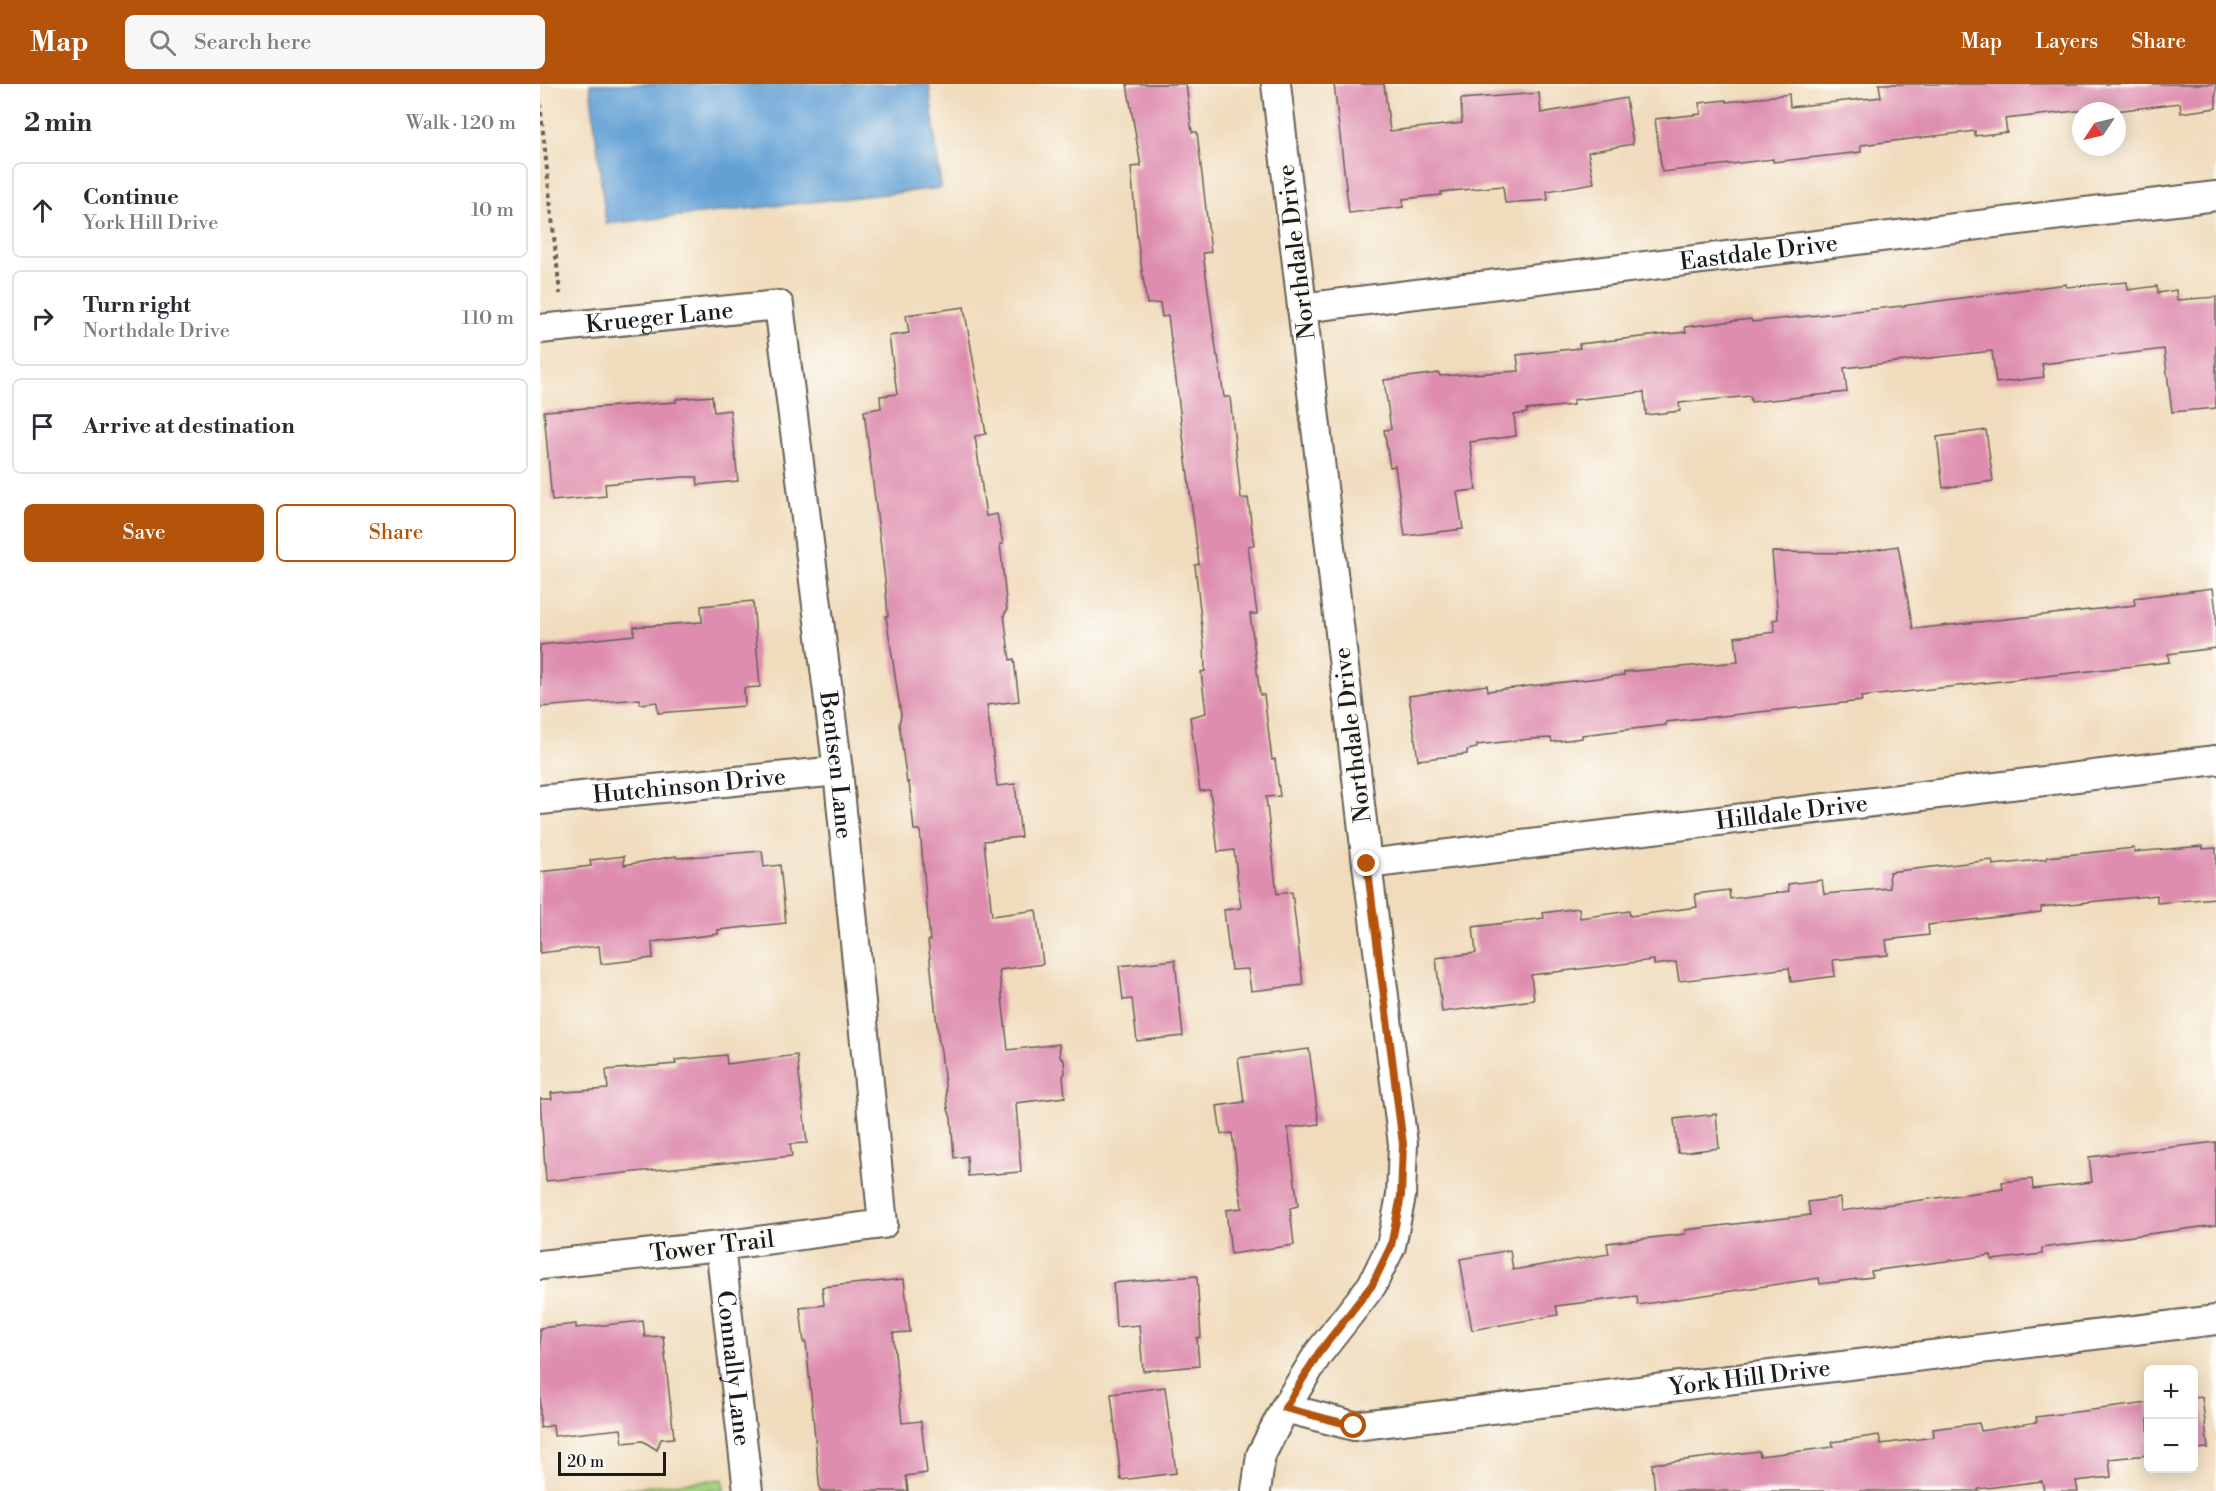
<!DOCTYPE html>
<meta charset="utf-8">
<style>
:root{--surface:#fff;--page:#f7f7f7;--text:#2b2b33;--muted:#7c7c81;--line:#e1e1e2;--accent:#b45309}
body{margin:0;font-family:"Libre Bodoni",serif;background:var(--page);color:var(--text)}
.controls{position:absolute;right:18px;bottom:18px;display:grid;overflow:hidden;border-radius:9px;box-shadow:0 3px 15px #0003}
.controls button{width:54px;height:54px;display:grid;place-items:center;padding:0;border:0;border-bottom:2px solid var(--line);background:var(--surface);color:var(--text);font:30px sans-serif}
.compass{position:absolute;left:1532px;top:18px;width:54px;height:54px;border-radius:50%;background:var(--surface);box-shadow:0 3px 15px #0003;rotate:235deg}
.scale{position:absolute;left:18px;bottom:15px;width:108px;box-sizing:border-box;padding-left:6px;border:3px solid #1c1c1c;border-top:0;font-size:16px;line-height:21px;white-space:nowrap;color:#1c1c1c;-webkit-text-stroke:4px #fdfcf7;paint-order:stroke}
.stop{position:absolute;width:18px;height:18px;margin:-14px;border:4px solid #b45309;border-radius:50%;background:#fff}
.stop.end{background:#b45309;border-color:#fff;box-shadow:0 2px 6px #0008}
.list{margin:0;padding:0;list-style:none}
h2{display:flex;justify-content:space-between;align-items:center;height:78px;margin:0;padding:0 24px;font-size:26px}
h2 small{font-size:20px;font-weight:400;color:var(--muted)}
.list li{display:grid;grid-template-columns:39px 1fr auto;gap:18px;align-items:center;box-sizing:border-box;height:96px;margin:0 12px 12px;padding:0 12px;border:2px solid var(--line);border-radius:9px}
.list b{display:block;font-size:22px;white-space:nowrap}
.list p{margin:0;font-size:20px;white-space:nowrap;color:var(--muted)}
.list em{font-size:20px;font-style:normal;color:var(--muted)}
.actions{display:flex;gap:12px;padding:18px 24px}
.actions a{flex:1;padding:14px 0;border:2px solid var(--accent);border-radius:9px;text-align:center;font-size:21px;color:var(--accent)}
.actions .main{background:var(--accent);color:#fff}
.icon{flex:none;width:33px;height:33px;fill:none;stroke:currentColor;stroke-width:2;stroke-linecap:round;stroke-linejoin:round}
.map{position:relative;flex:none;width:1676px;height:1407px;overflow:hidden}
header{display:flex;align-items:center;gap:36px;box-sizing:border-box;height:84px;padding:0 30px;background:var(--accent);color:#fff}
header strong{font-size:28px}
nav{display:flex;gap:33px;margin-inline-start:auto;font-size:21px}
.search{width:420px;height:54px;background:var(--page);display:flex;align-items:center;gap:15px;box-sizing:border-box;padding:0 21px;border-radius:9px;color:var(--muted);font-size:22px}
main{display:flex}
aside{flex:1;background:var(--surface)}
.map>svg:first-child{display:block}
.green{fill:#a2d17f;stroke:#5f764e;stroke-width:1.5}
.water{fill:#64a1d5;stroke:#405e78;stroke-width:1.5}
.building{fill:#de8dae}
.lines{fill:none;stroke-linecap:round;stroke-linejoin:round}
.minor-casing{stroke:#665f54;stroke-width:32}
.path{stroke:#665f54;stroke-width:4;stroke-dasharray:4.5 4.5;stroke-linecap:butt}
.minor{stroke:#fff;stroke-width:28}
.route{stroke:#b45309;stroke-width:8}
.labels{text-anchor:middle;stroke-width:5;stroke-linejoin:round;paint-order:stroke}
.street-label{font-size:24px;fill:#1c1c1c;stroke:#fdfcf7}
</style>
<header>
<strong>Map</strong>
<div class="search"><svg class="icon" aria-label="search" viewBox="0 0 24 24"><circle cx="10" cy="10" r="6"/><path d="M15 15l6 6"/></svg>Search here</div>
<nav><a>Map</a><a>Layers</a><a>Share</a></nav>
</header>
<main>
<aside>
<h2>2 min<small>Walk · 120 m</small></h2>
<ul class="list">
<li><svg class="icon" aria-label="ahead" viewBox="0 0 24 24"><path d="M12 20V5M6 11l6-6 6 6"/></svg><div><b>Continue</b><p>York Hill Drive</p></div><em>10 m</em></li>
<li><svg class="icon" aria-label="right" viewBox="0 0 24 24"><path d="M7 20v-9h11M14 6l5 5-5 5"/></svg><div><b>Turn right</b><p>Northdale Drive</p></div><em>110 m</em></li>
<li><svg class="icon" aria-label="arrive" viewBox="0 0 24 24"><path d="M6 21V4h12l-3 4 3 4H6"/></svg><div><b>Arrive at destination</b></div></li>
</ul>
<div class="actions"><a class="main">Save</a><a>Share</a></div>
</aside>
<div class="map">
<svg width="1676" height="1407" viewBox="0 0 1676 1407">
<rect width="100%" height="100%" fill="#fdfcf7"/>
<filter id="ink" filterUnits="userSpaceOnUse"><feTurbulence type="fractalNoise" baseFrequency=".0167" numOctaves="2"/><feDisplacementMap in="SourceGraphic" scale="12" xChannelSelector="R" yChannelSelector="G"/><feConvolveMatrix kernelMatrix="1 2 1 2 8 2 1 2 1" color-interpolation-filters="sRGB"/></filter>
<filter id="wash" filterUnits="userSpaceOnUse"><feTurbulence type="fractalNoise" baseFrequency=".008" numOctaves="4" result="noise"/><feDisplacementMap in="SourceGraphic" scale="24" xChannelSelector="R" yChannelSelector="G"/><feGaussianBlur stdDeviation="1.35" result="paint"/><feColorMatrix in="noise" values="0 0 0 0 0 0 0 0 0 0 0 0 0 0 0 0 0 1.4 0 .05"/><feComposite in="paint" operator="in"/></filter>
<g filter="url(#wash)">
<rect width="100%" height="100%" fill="#f0dcbc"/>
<!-- green -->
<path class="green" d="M 183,1395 L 184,1407 L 60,1407 Z"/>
<!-- water -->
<path class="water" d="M 50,0 L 389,0 L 401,104 L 66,140 Z"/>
<g id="blocks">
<!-- building -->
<g class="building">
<path d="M 587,0 L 646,0 L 652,48 L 657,48 L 671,168 L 663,169 L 677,272 L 678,272 L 684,313 L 690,313 L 701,415 L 708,414 L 714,461 L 708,462 L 717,530 L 710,530 L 720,611 L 724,611 L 732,676 L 735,675 L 740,712 L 726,713 L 737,810 L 752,808 L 763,901 L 711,907 L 708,885 L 691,886 L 684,826 L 701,824 L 694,766 L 678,768 L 670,706 L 660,707 L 650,633 L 666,629 L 661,588 L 665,587 L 664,561 L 655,481 L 659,480 L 628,232 L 622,233 L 620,219 L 607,220 L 597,153 L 591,83 L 601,82 Z"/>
<path d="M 794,0 L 844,0 L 850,47 L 922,39 L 921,15 L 999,9 L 1001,29 L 1086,14 L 1093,60 L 1048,68 L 1054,99 L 1007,107 L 1008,116 L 965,119 L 963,102 L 901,108 L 901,111 L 863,115 L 863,123 L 809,129 Z"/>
<path d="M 1339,0 L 1676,0 L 1676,24 L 1641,29 L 1640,19 L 1575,27 L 1536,27 L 1465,35 L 1467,48 L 1435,52 L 1435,47 L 1321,61 L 1321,68 L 1233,78 L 1233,75 L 1122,88 L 1115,35 L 1161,30 L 1159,19 L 1186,16 L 1187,18 L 1249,10 L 1250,23 L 1341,13 Z"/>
<path d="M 1587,198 L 1588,206 L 1617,202 L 1618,209 L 1636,206 L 1637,216 L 1676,213 L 1676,324 L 1632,328 L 1624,265 L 1502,280 L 1504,293 L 1456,299 L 1452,267 L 1304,284 L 1307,308 L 1211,318 L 1210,312 L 1139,319 L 1140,327 L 1106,331 L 1104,308 L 1033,316 L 1033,321 L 986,326 L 987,329 L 974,331 L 976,352 L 930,358 L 936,406 L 917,408 L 923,445 L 865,452 L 855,382 L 850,383 L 844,346 L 851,345 L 844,296 L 899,289 L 900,292 L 979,287 L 977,271 L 1040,264 L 1039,260 L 1146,248 L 1145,243 L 1211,235 L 1212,238 L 1362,222 L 1526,200 L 1526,203 Z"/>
<path d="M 424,223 L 446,350 L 435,352 L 446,432 L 457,430 L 463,460 L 460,460 L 467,526 L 464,531 L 470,576 L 474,575 L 479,617 L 447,621 L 457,702 L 475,700 L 481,753 L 444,757 L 452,832 L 496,826 L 503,880 L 459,886 L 468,966 L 519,960 L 520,973 L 524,976 L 525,989 L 523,992 L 525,1013 L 476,1019 L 481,1088 L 428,1092 L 427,1072 L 414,1074 L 411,1034 L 408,1025 L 400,960 L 399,960 L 388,857 L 390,857 L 380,746 L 374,746 L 369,698 L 367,699 L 359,640 L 361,631 L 346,532 L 348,532 L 345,496 L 324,327 L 341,324 L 340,312 L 357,310 L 349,252 L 369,249 L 366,231 Z"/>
<path d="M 172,312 L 174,328 L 190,326 L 198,397 L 158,401 L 157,393 L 143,393 L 65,400 L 66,412 L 12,417 L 4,327 L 136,318 L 136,315 Z"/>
<path d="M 1446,346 L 1453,397 L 1403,404 L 1397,353 Z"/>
<path d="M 1358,462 L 1373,545 L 1595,521 L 1594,514 L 1673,504 L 1676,528 L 1676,564 L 1628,570 L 1629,578 L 1321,613 L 1322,617 L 1126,638 L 1126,641 L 1042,651 L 1042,654 L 1012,658 L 1011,654 L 990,655 L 937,661 L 937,664 L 927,666 L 927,670 L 878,676 L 869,612 L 947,601 L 948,607 L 1084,591 L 1084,588 L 1198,578 L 1195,553 L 1235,548 L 1233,536 L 1238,535 L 1232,468 L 1312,469 Z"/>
<path d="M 213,517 L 220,603 L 204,604 L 205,622 L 118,629 L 117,618 L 100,620 L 100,615 L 0,623 L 0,561 L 94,551 L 94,543 L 162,538 L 161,522 Z"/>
<path d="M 1663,762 L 1663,765 L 1676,764 L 1676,814 L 1617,819 L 1617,811 L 1501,823 L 1501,828 L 1388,841 L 1389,851 L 1346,856 L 1348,871 L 1293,876 L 1295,892 L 1251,898 L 1249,884 L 1139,897 L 1136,878 L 1114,881 L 1114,876 L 991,891 L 994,916 L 902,928 L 896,874 L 936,869 L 933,843 L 1004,834 L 1003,829 L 1039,824 L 1040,834 L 1089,827 L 1090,832 L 1157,823 L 1155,810 L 1189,806 L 1190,815 L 1249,807 L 1248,800 L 1282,796 L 1284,810 L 1350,804 L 1349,788 L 1452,776 L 1453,781 L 1507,775 L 1507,773 L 1594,764 L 1594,768 Z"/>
<path d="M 222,767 L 224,783 L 240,781 L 246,839 L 178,846 L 178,850 L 112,858 L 113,874 L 61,880 L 59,862 L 0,869 L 0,788 L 51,782 L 50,776 L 84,772 L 84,781 L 136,772 L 137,774 Z"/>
<path d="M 635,876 L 643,952 L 597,957 L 592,915 L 583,916 L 579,882 Z"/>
<path d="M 769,965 L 779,1040 L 748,1044 L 758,1122 L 750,1124 L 754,1161 L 691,1170 L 686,1126 L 702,1124 L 692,1049 L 681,1050 L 677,1022 L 704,1018 L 698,974 Z"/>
<path d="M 186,971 L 187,980 L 257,971 L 267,1059 L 250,1060 L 252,1072 L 6,1097 L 0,1015 L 12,1015 L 11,1009 L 68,1005 L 66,986 L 136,980 L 135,976 Z"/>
<path d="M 1176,1030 L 1179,1064 L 1138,1069 L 1134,1035 Z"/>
<path d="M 1676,1058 L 1676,1141 L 1502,1164 L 1502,1170 L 1452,1176 L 1451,1171 L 1331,1187 L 1332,1193 L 1280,1200 L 1279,1194 L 1098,1221 L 1097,1212 L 1016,1222 L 1018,1231 L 932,1246 L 920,1175 L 970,1166 L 973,1186 L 1069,1170 L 1067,1159 L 1145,1150 L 1145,1146 L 1270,1131 L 1268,1118 L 1300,1114 L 1301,1127 L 1463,1105 L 1462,1098 L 1492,1095 L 1493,1105 L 1552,1098 L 1549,1073 Z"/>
<path d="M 657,1192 L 661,1253 L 657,1254 L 659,1282 L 603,1287 L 599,1241 L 576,1243 L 573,1199 Z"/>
<path d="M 364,1195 L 370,1248 L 353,1249 L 362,1339 L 381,1337 L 387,1389 L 366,1392 L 368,1407 L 280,1407 L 266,1258 L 264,1259 L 260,1224 L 284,1221 L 282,1203 Z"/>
<path d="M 103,1237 L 105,1253 L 123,1252 L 134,1354 L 121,1355 L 117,1366 L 103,1357 L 83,1359 L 81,1345 L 14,1352 L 13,1341 L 0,1344 L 0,1244 L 36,1240 L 36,1244 Z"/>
<path d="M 625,1303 L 636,1389 L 581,1396 L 571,1310 Z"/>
<path d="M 1662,1313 L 1668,1364 L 1653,1365 L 1653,1314 Z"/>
<path d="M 1608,1319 L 1608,1371 L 1569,1375 L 1571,1393 L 1536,1397 L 1538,1407 L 1504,1407 L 1502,1397 L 1438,1405 L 1439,1407 L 1115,1407 L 1112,1380 L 1219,1367 L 1220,1372 L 1293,1363 L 1292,1358 L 1339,1351 L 1341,1360 L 1394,1353 L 1393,1345 L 1439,1339 L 1441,1347 L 1497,1338 L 1496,1333 Z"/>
</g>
</g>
</g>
<g filter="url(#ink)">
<use href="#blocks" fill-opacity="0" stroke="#665f54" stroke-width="1.5"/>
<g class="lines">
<defs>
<g id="minor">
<path id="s1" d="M 762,224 L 1676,112"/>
<path id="s2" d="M 0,245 L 239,221 L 298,687 L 343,1140 L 180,1162 L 0,1181"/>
<path id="s3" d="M 0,716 L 298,687"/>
<path id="s4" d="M 827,780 L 1676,676"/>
<path id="s5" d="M 180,1162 L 208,1407"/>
<path id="s6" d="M 745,1324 L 814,1342 L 1676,1236"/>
<path d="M 716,1407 L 721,1371 L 745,1324 L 778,1270 L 832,1201 L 851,1162 L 861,1112 L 863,1060 L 827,780 L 736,0"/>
</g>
</defs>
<!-- minor casing -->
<use href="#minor" class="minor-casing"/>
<!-- path -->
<path class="path" d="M 0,19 L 20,210"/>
<!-- minor -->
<use href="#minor" class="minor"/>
</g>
</g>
<g class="lines" filter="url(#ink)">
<!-- route -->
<path class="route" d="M 814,1342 L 745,1324 L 778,1270 L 832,1201 L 851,1162 L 861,1112 L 863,1060 L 827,780"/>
</g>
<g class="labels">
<!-- street labels -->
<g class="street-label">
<text transform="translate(756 168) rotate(-97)" y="8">Northdale Drive</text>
<text dy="8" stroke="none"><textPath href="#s1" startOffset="460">Eastdale Drive</textPath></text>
<text dy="8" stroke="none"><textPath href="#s2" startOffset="120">Krueger Lane</textPath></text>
<text transform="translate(812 651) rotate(-97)" y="8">Northdale Drive</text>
<text dy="8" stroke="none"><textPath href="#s2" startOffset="704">Bentsen Lane</textPath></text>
<text dy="8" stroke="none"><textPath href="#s3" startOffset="150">Hutchinson Drive</textPath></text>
<text dy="8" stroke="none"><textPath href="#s4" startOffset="428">Hilldale Drive</textPath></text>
<text transform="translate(172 1162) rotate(-7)" y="8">Tower Trail</text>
<text dy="8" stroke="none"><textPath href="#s5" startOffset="123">Connally Lane</textPath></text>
<text dy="8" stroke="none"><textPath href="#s6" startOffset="470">York Hill Drive</textPath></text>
</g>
</g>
</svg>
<div class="controls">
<button>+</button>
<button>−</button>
</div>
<svg class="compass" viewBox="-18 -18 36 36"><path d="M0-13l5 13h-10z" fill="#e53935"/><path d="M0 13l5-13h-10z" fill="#7c7c81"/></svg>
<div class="scale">20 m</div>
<div class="stop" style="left:814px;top:1342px"></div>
<div class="stop end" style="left:827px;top:780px"></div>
</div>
</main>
